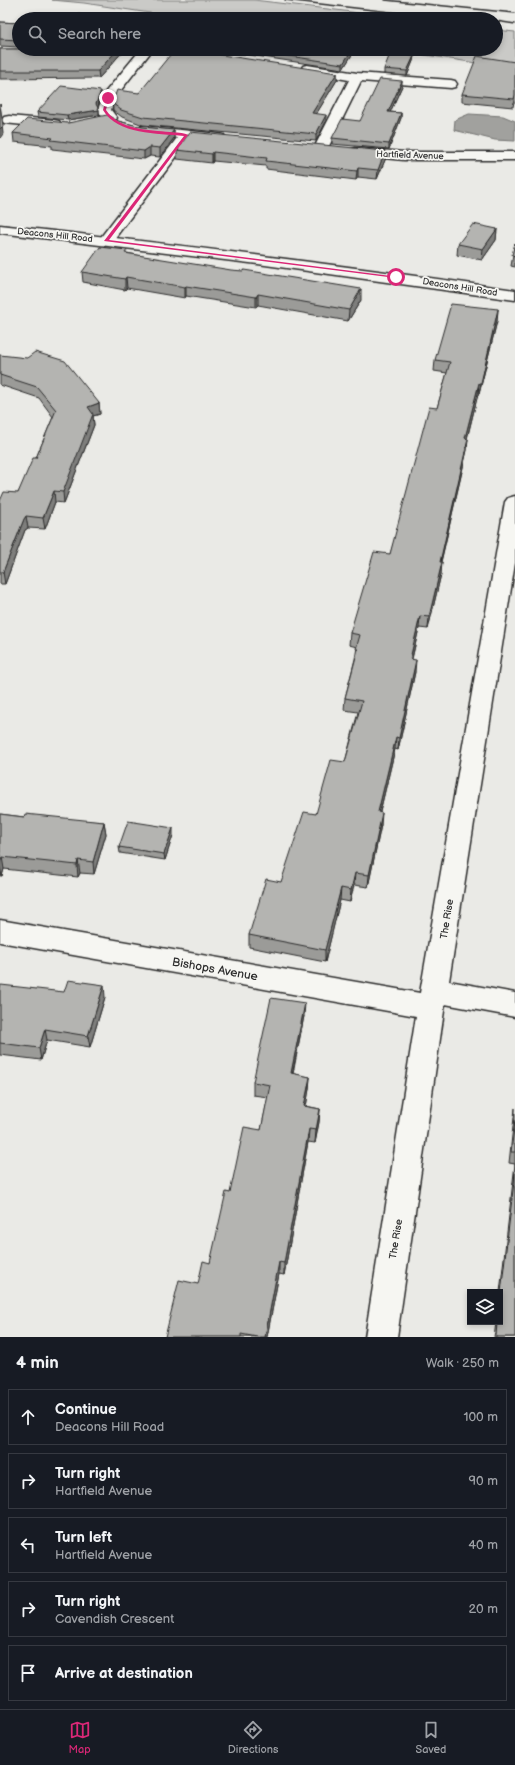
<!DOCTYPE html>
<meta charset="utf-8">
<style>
:root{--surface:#171b24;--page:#242831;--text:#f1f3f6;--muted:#9ea1a6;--line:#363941;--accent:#db2777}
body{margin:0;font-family:"Balsamiq Sans",sans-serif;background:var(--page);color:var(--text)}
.controls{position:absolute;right:12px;bottom:12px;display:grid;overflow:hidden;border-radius:0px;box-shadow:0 2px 6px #0003}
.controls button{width:36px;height:36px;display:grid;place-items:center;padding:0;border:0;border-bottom:1px solid var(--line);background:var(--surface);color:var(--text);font:20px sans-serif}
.stop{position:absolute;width:12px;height:12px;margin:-9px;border:3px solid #db2777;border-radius:50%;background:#fff}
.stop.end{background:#db2777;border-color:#fff;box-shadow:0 1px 4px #0008}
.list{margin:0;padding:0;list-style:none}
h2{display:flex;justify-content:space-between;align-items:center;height:52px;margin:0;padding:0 16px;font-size:17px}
h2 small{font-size:13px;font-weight:400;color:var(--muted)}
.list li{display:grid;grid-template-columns:26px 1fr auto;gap:12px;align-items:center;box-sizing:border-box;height:56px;margin:0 8px 8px;padding:0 8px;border:1px solid var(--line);border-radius:0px}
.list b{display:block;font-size:15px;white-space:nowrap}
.list p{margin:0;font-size:13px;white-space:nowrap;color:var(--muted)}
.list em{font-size:13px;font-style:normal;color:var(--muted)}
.icon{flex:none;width:22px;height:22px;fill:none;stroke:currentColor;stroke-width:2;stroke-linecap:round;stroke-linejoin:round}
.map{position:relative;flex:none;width:515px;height:1337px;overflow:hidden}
.search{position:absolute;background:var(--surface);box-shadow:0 2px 6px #0003;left:12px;right:12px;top:12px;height:44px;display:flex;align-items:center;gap:10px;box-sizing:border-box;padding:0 14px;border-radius:22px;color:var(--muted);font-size:15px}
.sheet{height:372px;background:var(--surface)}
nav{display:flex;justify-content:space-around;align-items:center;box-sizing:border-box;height:56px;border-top:1px solid var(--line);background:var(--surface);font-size:11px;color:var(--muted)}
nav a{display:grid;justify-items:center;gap:2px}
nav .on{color:var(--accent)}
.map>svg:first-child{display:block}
.green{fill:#cacac7;stroke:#7a7a79}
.water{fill:#a1a19e;stroke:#727270}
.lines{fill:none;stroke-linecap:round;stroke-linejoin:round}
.street-casing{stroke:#2b2b2b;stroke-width:3}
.secondary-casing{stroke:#2b2b2b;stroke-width:3}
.street{fill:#f6f6f2;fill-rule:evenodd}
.secondary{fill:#f6f6f2;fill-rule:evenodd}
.rail{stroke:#2b2b2b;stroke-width:1.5}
.wall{fill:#9b9b98;stroke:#2b2b2b}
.shaded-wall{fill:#7e7e7c;stroke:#2b2b2b}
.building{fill:#b4b4b1;stroke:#2b2b2b}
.route{fill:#db2777}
.labels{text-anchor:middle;stroke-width:3.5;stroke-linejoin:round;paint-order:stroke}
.far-street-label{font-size:9px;fill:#2b2b2b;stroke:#f6f6f2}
.street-label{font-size:10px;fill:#2b2b2b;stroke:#f6f6f2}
.near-street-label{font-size:12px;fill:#2b2b2b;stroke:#f6f6f2}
</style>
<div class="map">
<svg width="515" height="1337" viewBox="0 0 515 1337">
<rect width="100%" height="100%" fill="#eaeae6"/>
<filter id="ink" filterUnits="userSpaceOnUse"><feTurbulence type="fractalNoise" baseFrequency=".025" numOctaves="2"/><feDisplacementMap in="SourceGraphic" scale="8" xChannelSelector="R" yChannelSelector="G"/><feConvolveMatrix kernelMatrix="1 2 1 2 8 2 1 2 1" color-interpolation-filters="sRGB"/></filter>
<g filter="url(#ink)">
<!-- green -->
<g class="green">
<path d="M 52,0 L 254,0 L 409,19 L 189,19 L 84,3 Z"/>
<path d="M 496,30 L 515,32 L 515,69 L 386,49 L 496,49 Z"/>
</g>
<!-- water -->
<path class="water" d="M 469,114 L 503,116 L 515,121 L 515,141 L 495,140 L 454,130 L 455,120 Z"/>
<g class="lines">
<defs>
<g id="street">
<path d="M 141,49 L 153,49 L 114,99 L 111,110 L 117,118 L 115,121 C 105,123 102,117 98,110 L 103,95 Z"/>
<path d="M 307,65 L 357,73 L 451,80 L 455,81 L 457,84 L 455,87 L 451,88 L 361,81 L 328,148 L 326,151 L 316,151 L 314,148 L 349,80 L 303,72 L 301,69 L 303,66 Z"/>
<path d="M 9,116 L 54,120 L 59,121 L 61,124 L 59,127 L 54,128 L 4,123 L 2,120 L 4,117 Z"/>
<path d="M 143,126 L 219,134 L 224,135 L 226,138 L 224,141 L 219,142 L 190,139 L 111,243 L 106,245 L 101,243 L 98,240 L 101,237 L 177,138 L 138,133 L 136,130 L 138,127 Z"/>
<path d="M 356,148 L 404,152 L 515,152 L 515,160 L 404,160 L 351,155 L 349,152 L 351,149 Z"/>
<path d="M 515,496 L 515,563 L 449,981 L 515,993 L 515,1017 L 445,1004 L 397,1337 L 365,1337 L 416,1016 L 0,942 L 0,920 L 420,993 L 505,502 L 508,498 Z"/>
</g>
<path id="secondary" d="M 0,225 C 172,244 344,265 515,290 L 515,300 L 258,264 L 0,233 Z"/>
</defs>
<!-- street casing -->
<use href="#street" class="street-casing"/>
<!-- secondary casing -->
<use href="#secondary" class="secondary-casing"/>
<!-- street -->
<use href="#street" class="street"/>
<!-- secondary -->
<use href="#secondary" class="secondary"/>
<!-- rail -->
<g class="rail">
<path d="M 285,0 L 452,19"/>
<path d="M 385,0 L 515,13"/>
<path d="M 447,16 L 475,19"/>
<path d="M 496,21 L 515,24"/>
</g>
</g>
<!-- wall -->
<g class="wall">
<path d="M 0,22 L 19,23 L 19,47 L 0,46 Z"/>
<path d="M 0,49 L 125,49 L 99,78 L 0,79 Z"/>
<path d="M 209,49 L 353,49 L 353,53 L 343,69 Z"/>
<path d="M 414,56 L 413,61 L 407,76 L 384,74 L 384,69 Z"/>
<path d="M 515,62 L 515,102 L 514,102 L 513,107 L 462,102 L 462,94 Z"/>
<path d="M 337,73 L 337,80 L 316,114 L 326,122 L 316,141 L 143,125 L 122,117 L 113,110 L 112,103 L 139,93 Z"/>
<path d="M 402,86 L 390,112 L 401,113 L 401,118 L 389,149 L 332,144 L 332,138 L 360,121 Z"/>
<path d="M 101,96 L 98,107 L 99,110 L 99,115 L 68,120 L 38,117 L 37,112 Z"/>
<path d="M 118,121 L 142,127 L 174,130 L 174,138 L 160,157 L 150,156 L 144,159 L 52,149 L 52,146 L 14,142 L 13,133 L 68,123 Z"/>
<path d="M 177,150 L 385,151 L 385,160 L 377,179 L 358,177 L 356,180 L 266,169 L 266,166 L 213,161 L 212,163 L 177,159 Z"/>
<path d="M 497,229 L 496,240 L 482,260 L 457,255 L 458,244 Z"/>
<path d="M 515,243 L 515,267 L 511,266 Z"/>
<path d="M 127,253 L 361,300 L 348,321 L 258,305 L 256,307 L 186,296 L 185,298 L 127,288 L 125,290 L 83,282 L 82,272 Z"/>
<path d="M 498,309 L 497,321 L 479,394 L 478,394 L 467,439 L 467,450 L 441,562 L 441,574 L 428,629 L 419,628 L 412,659 L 415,672 L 398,750 L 395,749 L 380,812 L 381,825 L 368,887 L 354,885 L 350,902 L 340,900 L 325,962 L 249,947 L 249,935 L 281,882 L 316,814 L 345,762 L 358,712 L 344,710 L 345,698 L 355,659 L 357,647 L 349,645 L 350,633 L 390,554 L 437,408 L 447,373 L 434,371 L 435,360 Z"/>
<path d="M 0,355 L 99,403 L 100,414 L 93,416 L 94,425 L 64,503 L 55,502 L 45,529 L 28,528 L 25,530 L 5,584 L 0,584 L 0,501 L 18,493 L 36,458 L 53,417 L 39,398 L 0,385 Z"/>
<path d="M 0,814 L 24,817 L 104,822 L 106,834 L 94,874 L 80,873 L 78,877 L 4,869 L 2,876 L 0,876 Z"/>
<path d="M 173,835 L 165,860 L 120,853 L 119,847 Z"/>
<path d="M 0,988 L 105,997 L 90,1047 L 47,1040 L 41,1060 L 0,1055 Z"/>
<path d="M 304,1016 L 293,1074 L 310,1077 L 309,1089 L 306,1106 L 320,1109 L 319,1122 L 315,1143 L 308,1142 L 284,1275 L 279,1274 L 267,1337 L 165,1337 L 198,1284 L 210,1263 L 230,1193 L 261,1130 L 268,1097 L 253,1095 L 253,1082 Z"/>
<path d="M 515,1108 L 515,1337 L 494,1337 L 496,1322 L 500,1322 L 500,1292 L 515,1164 L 509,1163 Z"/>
</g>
<!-- shaded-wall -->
<g class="shaded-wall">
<path d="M 118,49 L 125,49 L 99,78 L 98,71 Z"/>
<path d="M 352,49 L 353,49 L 353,53 L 343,69 L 343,64 Z"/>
<path d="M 414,56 L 413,61 L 407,76 L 407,71 Z"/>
<path d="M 337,73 L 337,80 L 312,121 L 312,113 Z"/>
<path d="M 402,81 L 402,86 L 388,117 L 388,112 Z"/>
<path d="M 101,91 L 101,96 L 97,110 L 96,104 Z"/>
<path d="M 0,104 L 3,134 L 0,138 Z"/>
<path d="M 99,110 L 99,115 L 68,120 L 67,115 Z"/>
<path d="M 401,113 L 401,118 L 389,149 L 389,144 Z"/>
<path d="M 326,115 L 326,122 L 316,141 L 316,134 Z"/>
<path d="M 174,130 L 174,138 L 160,157 L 160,148 Z"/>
<path d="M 150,147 L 150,156 L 144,159 L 144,151 Z"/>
<path d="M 385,151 L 385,160 L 377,179 L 378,170 Z"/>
<path d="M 213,152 L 213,161 L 212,163 L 212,154 Z"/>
<path d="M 358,168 L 358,177 L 356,180 L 357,171 Z"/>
<path d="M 497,229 L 496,240 L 482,260 L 483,249 Z"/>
<path d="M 126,277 L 127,288 L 125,290 L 125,279 Z"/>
<path d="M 186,286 L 186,296 L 185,298 L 185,287 Z"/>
<path d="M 361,289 L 361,300 L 348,321 L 349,310 Z"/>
<path d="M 258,294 L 258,305 L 256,307 L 256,297 Z"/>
<path d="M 498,309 L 497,321 L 479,394 L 481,383 Z"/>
<path d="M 479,383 L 478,394 L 464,450 L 465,438 Z"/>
<path d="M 99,403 L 100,414 L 93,416 L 94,425 L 64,503 L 63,492 L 88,407 Z"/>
<path d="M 468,439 L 467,450 L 438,574 L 440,562 Z"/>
<path d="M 54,491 L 55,502 L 45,529 L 43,518 Z"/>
<path d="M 26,516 L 28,528 L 25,530 L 5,584 L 3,572 L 24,519 Z"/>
<path d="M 442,562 L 441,574 L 428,629 L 429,617 Z"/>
<path d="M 420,616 L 419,628 L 409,671 L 410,659 Z"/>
<path d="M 416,660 L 415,672 L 398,750 L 399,738 Z"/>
<path d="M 396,737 L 395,749 L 377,824 L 378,812 Z"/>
<path d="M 382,813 L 381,825 L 368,887 L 369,875 Z"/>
<path d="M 104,822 L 106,834 L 94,874 L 93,862 Z"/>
<path d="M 173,828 L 173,835 L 165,860 L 164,854 Z"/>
<path d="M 2,857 L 4,869 L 2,876 L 0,867 L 0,862 Z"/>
<path d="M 78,860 L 80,873 L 78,877 L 77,865 Z"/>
<path d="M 355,873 L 354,885 L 350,902 L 351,890 Z"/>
<path d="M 341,888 L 340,900 L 325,962 L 325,950 Z"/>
<path d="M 104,985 L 105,997 L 90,1047 L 88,1036 Z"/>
<path d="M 305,1003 L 304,1016 L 290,1086 L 291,1073 Z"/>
<path d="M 45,1029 L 47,1040 L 41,1060 L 39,1048 Z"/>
<path d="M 310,1077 L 309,1089 L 304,1119 L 304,1106 Z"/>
<path d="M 320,1109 L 319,1122 L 315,1143 L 316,1130 Z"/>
<path d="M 309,1129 L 308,1142 L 284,1275 L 284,1263 Z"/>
<path d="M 279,1262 L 279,1274 L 267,1337 L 265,1337 Z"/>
</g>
<!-- building -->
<g class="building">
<path d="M 75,14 L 137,19 L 70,19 Z"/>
<path d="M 0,22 L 19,23 L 19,40 L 0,39 Z"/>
<path d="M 0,49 L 118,49 L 98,71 L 0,71 Z"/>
<path d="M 175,49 L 184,49 L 337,73 L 312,113 L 326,115 L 316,134 L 143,117 L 121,110 L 112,103 L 117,90 L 139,93 Z"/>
<path d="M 241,49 L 352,49 L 343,64 Z"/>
<path d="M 390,54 L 414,56 L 407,71 L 384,69 Z"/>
<path d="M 477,56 L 515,62 L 515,95 L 514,99 L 462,94 Z"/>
<path d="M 380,79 L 402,81 L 388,112 L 401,113 L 389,144 L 332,138 L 342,119 L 360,121 Z"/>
<path d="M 61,86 L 101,91 L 96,104 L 99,110 L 67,115 L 37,112 Z"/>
<path d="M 0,104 L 3,126 L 0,129 Z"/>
<path d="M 107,115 L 118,121 L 142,127 L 174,130 L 160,148 L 150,147 L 144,151 L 51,140 L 53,138 L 13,133 L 27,119 L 68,123 Z"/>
<path d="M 190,132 L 385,151 L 378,170 L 358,168 L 357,171 L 266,161 L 267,158 L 213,152 L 212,154 L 177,150 Z"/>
<path d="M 473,224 L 497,229 L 483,249 L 458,244 Z"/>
<path d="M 515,243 L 515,256 L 512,255 Z"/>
<path d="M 100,247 L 127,250 L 125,253 L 231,270 L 243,271 L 244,270 L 361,289 L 349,310 L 258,294 L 256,297 L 186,286 L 185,287 L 126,277 L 125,279 L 82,272 Z"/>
<path d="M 451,304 L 498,309 L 481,383 L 479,383 L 465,438 L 468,439 L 440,562 L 442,562 L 429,617 L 420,616 L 410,659 L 416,660 L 399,738 L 396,737 L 378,812 L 382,813 L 369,875 L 355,873 L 351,890 L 341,888 L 325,950 L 249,935 L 266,879 L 281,882 L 304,812 L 316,814 L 331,760 L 345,762 L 362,701 L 345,698 L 358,649 L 356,649 L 360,635 L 350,633 L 374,552 L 390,554 L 429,407 L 437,408 L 450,362 L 435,360 Z"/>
<path d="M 35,352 L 65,361 L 99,403 L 88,407 L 93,414 L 63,492 L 54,491 L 43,518 L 26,516 L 24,519 L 3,572 L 0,572 L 0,501 L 4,492 L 18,493 L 33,458 L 36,458 L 56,410 L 37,387 L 0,375 L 0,355 L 27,358 Z"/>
<path d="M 0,814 L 24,817 L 25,814 L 104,822 L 93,862 L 78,860 L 77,865 L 2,857 L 0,862 Z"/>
<path d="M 128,821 L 173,828 L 164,854 L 119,847 Z"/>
<path d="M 68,980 L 104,985 L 88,1036 L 45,1029 L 39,1048 L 0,1043 L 0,988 L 1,985 L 64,992 Z"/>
<path d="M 271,998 L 305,1003 L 291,1073 L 310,1077 L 304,1106 L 320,1109 L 316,1130 L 309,1129 L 284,1263 L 279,1262 L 265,1337 L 257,1337 L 241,1334 L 241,1337 L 165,1337 L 179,1280 L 198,1284 L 203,1261 L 210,1263 L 226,1192 L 230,1193 L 244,1127 L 261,1130 L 270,1085 L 253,1082 Z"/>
<path d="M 515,1120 L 515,1152 L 511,1152 Z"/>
<path d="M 515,1173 L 515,1337 L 496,1337 L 497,1322 L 500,1322 L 500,1301 Z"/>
</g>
</g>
<!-- route -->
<path class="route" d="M 108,97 L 109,98 L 106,110 C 119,130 149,130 170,132 C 176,133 183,132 188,135 L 109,240 L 399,277 L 396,278 L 104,241 L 184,136 C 157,133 118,135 103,110 L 106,98 Z"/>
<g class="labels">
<!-- far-street labels -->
<g class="far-street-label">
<text transform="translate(410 155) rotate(2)" y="3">Hartfield Avenue</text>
<text transform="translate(55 235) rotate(6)" y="3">Deacons Hill Road</text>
<text transform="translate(460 287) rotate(9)" y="3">Deacons Hill Road</text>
</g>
<!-- street labels -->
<g class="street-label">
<text transform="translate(446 919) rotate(-81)" y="4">The Rise</text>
<text transform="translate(395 1239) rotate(-81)" y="4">The Rise</text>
</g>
<!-- near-street labels -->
<g class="near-street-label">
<text transform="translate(215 969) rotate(10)" y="4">Bishops Avenue</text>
</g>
</g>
</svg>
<div class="controls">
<button><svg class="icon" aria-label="layers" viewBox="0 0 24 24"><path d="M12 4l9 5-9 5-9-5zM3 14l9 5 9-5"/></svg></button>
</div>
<div class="stop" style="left:396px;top:277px"></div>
<div class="stop end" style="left:108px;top:98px"></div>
<div class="search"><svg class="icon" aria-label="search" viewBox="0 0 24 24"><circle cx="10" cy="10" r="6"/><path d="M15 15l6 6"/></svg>Search here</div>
</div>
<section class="sheet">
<h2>4 min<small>Walk · 250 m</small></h2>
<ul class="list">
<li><svg class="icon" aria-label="ahead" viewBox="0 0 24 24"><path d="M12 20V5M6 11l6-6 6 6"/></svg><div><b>Continue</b><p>Deacons Hill Road</p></div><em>100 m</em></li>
<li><svg class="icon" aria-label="right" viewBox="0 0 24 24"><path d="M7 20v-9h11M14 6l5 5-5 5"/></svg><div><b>Turn right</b><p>Hartfield Avenue</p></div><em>90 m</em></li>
<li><svg class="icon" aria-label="left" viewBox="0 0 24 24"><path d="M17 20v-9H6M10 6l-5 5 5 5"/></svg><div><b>Turn left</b><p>Hartfield Avenue</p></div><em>40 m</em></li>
<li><svg class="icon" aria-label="right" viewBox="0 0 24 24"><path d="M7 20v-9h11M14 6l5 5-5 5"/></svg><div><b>Turn right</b><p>Cavendish Crescent</p></div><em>20 m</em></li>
<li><svg class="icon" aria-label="arrive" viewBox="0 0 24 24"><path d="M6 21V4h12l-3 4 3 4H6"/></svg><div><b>Arrive at destination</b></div></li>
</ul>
</section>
<nav>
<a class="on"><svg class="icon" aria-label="map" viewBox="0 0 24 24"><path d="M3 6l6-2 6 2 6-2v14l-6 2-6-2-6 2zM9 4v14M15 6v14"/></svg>Map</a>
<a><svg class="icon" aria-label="directions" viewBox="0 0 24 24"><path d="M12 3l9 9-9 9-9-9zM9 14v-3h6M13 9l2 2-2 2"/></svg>Directions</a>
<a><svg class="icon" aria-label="saved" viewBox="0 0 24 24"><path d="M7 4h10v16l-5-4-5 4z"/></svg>Saved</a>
</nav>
